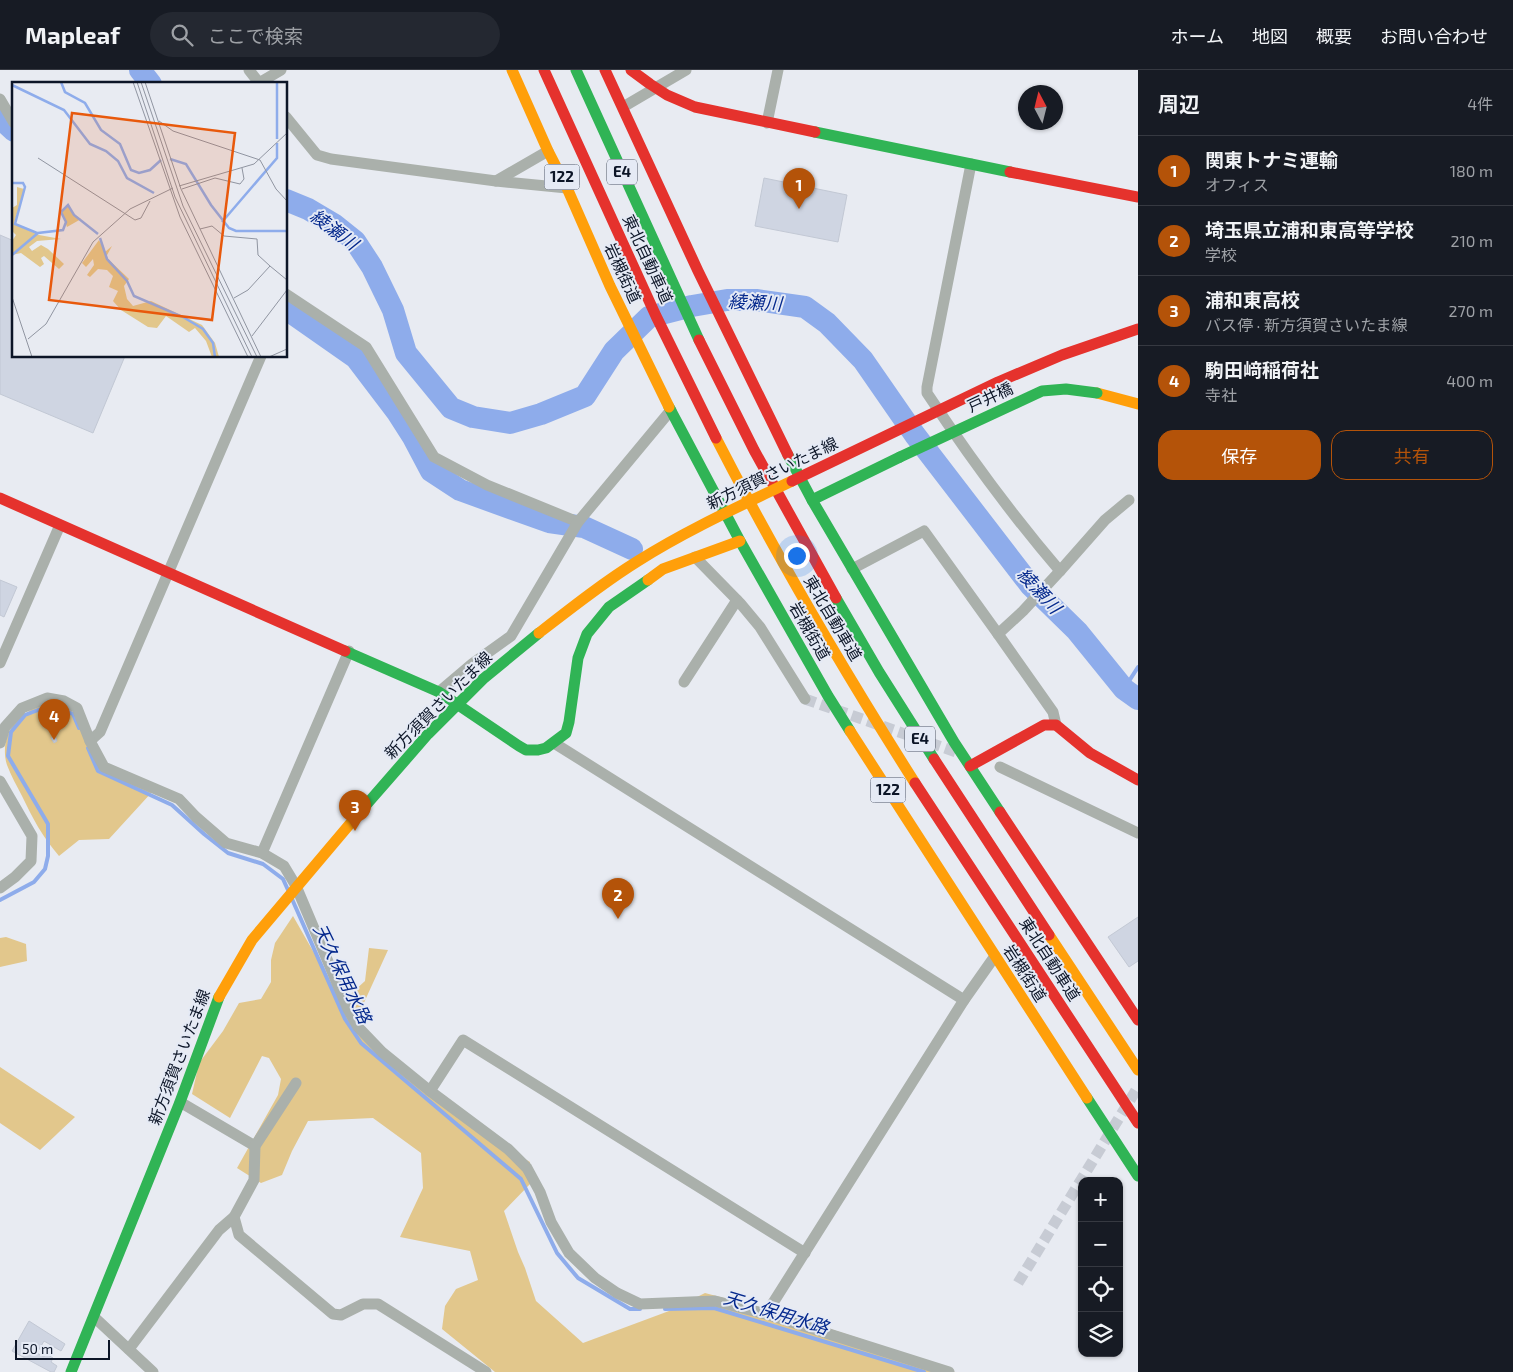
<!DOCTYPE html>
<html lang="ja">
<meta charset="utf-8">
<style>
:root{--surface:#171b24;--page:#242831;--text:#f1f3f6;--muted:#9ea1a6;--line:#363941;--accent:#b45309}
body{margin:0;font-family:"Exo 2","Noto Sans JP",sans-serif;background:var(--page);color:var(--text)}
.controls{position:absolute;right:15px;bottom:15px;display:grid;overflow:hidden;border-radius:10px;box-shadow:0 1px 4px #0004}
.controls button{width:45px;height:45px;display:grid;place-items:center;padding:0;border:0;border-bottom:1px solid var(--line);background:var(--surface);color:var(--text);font:25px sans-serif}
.compass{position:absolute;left:1018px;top:15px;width:45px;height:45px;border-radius:50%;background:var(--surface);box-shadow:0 1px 4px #0004;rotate:353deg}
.scale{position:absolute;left:15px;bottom:12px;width:95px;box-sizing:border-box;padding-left:5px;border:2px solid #0c1527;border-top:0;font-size:14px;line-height:18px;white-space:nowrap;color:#0c1527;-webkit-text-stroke:4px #e5eaf5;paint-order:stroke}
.you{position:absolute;left:796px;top:485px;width:18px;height:18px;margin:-12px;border:4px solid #fff;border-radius:50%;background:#1a73e8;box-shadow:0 0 0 8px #1a73e833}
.badge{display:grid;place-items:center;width:32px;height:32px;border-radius:50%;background:var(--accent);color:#fff;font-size:16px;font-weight:700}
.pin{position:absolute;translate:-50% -41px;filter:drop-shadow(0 1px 2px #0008)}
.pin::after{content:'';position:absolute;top:26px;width:18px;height:15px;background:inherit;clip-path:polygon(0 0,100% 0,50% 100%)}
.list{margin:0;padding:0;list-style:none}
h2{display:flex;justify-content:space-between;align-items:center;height:65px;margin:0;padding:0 20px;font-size:21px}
h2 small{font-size:16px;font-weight:400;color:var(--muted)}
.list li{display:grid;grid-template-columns:32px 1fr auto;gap:15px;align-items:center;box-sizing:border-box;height:70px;padding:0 20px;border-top:1px solid var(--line)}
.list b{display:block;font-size:19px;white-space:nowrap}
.list p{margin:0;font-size:16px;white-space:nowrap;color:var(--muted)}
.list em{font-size:16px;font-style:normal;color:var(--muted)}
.actions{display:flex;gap:10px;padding:15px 20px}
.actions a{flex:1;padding:11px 0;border:1px solid var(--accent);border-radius:15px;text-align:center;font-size:18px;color:var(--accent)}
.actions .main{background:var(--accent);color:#fff}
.icon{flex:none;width:28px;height:28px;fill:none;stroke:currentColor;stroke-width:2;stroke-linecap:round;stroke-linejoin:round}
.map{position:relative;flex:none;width:1138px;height:1302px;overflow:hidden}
header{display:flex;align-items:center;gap:30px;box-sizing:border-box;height:70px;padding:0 25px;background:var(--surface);border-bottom:1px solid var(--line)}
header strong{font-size:24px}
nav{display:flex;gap:28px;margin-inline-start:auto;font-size:18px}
.search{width:350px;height:45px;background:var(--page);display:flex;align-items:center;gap:12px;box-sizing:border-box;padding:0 18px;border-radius:28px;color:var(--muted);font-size:19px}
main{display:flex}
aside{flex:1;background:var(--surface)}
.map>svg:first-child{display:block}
.forest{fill:#e2c78c}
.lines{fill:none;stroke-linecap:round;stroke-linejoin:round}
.stream{stroke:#8eaceb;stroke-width:4}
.river{stroke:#8eaceb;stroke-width:22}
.building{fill:#cfd5e2;stroke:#c2c8d4}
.street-tunnel{stroke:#c7cbd4;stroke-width:11;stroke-dasharray:11 5.5;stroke-linecap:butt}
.street{stroke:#aab0ab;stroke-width:11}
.fast{stroke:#30b455;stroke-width:11}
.slow{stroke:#ff9f0a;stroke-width:11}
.jam{stroke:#e5322d;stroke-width:11}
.fast-bridge{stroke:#30b455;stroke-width:11}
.slow-bridge{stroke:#ff9f0a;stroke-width:11}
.jam-bridge{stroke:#e5322d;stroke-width:11}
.labels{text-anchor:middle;stroke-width:4;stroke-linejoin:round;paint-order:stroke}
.shield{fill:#e5eaf5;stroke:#4d5565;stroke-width:1}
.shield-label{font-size:15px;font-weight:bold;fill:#0c1527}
.street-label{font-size:16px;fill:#0c1527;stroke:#e5eaf5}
.water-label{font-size:18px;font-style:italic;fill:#05298d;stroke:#e5eaf5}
.inset-river{fill:none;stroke:#8eaceb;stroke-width:2.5}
.inset-road{fill:none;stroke:#9095a1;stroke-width:1}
.view{fill:#e8590c;fill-opacity:0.15;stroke:#e8590c;stroke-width:2.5}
.inset-edge{fill:none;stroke:#0c1527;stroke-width:2.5}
</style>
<header>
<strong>Mapleaf</strong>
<div class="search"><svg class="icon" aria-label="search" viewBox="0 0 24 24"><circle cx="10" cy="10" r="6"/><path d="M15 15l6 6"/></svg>ここで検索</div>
<nav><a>ホーム</a><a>地図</a><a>概要</a><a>お問い合わせ</a></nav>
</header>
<main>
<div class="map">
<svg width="1138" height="1302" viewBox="0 0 1138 1302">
<rect width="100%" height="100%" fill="#e8ebf2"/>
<!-- forest -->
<g class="forest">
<path d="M 57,633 L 71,639 L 101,699 L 152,722 L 109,769 L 79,770 L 59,786 C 42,766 33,749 22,726 C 17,716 11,706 7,695 C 1,676 8,654 25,644 C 39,634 39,634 57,633 Z"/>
<path d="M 293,846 L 342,932 L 365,911 L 369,878 L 388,880 L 357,948 L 355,960 L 473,1059 L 530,1092 L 531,1113 L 504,1141 L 518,1182 L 525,1198 L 536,1231 L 583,1273 L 669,1241 L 705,1223 C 789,1244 873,1272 955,1302 L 495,1302 L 442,1259 L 445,1236 L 456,1219 L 478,1210 L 470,1181 L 400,1167 L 423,1118 L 421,1083 L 373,1048 L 308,1051 L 292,1081 L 282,1105 L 261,1113 L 237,1098 L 278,1025 L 281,1009 L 269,988 L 262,986 L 230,1048 L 192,1024 L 199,993 L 223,961 L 239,933 L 261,929 L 271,912 L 271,890 L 275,873 Z"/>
<path d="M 6,867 L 26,874 L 27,891 L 0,897 L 0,868 Z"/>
<path d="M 0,997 L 75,1047 L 40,1080 L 0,1053 Z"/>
</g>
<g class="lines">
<!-- stream -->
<g class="stream">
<path d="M 1124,619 L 1138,597"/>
<path d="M 88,678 L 98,701 L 172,735 L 204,764 L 228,783 L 263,794 L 283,809 L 288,820"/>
<path d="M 292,829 L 345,949 L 361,973 L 521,1109 L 557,1183 L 578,1208 L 630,1239 L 640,1239"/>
<path d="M 0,830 L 34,812 L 45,799 L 48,786 L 48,754 L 8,686 L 11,662 L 25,645 L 51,635 L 73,644 L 79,658"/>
<path d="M 665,1239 L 714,1238 L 924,1302"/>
</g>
<!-- river -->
<g class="river">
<path d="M 140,0 L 151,14"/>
<path d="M 0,48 L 14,61"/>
<path d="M 286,130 L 308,139 L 335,155 L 355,171 L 372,197 L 393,240 L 406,283 L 451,338 L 473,347 L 510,353 L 541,344 L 585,326 L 614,281 L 649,247 L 692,236 L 727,230 L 756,230 L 805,237 L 827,253 L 863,290 L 915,365 L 1031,516 L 1077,561 L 1124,619 L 1138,629"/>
<path d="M 286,239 L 356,288 L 397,342 L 413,367 L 431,401 L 460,420 L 549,452 L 584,457 L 632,479"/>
</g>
</g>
<!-- building -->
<g class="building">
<path d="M 764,108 L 847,125 L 838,172 L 755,156 Z"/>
<path d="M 0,165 L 14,171 L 14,286 L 125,286 L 93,363 L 0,324 Z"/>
<path d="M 0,510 L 17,517 L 4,547 L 0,545 Z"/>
<path d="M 55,666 L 57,671 L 54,673 L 51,668 Z"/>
<path d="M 1138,847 L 1138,891 L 1129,897 L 1108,867 Z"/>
<path d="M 29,1251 L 65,1274 L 61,1281 L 44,1271 L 37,1283 L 44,1287 L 46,1284 L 53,1288 L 51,1292 L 57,1296 L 54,1302 L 51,1302 L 12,1281 Z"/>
</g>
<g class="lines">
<!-- street-tunnel -->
<g class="street-tunnel">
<path d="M 805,629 L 959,683"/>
<path d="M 1018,1213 L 1138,1017"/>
</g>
<!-- street -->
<g class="street">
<path d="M 249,0 L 260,14"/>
<path d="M 259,13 L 281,0"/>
<path d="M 0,29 L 14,53"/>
<path d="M 623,37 L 686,0"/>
<path d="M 286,47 L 317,85 L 331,89 L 496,111 L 567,118"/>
<path d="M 767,53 L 778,0"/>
<path d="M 971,94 L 927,317 L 927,323 C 968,385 1012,445 1060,501 L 1105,450 L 1129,430"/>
<path d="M 496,111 L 548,81"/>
<path d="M 286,224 L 366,277 L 434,387 L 487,415 L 578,452"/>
<path d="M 695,487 L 740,533 L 760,557 L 805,629"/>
<path d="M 852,499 L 924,461 L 998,564 L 1023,541 L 1060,501"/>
<path d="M 998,564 L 1053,642 L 1056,655"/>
<path d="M 0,593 L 60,455"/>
<path d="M 684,612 L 737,530"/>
<path d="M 439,622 L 472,594 L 511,566 L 578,452 L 671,340"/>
<path d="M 90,671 L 100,662 L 261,286"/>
<path d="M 0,673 L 5,657 L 22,638 L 47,628 L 64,631 L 77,638 L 90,671 L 104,697 L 179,729 L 196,747 L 226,773 L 262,783 L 284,796 L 296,816 L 348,939 L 358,957 L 382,982 L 430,1021 L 508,1079 L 527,1098 L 540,1122 L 551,1152 L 569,1183 L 595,1208 L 617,1223 L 640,1234 L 715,1231 L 766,1244 L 949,1302"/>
<path d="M 554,673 L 964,930"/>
<path d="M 1000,697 L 1138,763"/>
<path d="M 0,711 L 32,766 L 31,791 L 15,807 L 0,818"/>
<path d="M 262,783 L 349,581"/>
<path d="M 430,1021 L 463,970 L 805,1183"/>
<path d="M 180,1032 L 255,1076"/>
<path d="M 234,1147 L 239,1165 L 333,1244 L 341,1245 L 363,1234 L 378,1234 L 486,1302"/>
<path d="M 766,1244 L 964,930 L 995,886"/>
<path d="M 94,1247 L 153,1302"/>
<path d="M 129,1279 L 219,1160 L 234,1147 L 254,1110 L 255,1076 L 296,1013"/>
</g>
<!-- fast -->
<g class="fast">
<path d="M 576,0 L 699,270"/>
<path d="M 815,62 L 1010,102"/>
<path d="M 669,337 L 740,471 L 828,626 L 850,661"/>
<path d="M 788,385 L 812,430 L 954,672 L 1000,742"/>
<path d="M 812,430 L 900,387"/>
<path d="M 836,528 L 879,602 L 934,689"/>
<path d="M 345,581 L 439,622 L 519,676 L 526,680 L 538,680 L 546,678 L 566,663 L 569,652 L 578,588 L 587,564 L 609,537 L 648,510"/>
<path d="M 360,742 L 428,664 L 483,609 L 539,563"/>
<path d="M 1087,1028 L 1138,1106"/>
<path d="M 71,1302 L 180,1032 L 219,927"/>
</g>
<!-- slow -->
<g class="slow">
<path d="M 512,0 L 548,81 L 567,118 L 610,216 L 669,337"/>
<path d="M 1097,323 L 1138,334"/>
<path d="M 716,368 C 777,487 844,601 915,713"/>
<path d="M 648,510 L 663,499 L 740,471"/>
<path d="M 850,661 L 1087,1028"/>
<path d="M 1049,865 L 1138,1000"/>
<path d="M 219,927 L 252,870 L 360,742"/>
</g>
<!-- jam -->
<g class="jam">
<path d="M 544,0 L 656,246 L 716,368"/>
<path d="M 605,0 L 698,201 L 788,385"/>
<path d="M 631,0 L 650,14 L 667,25 L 695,37 L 815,62"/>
<path d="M 1010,102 L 1138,127"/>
<path d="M 699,270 L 754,380 L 836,528"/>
<path d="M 0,428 L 345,581"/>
<path d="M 934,689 L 1049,865"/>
<path d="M 970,696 L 1044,655 L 1056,655 L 1090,683 L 1138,710"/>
<path d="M 915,713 L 1138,1053"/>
<path d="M 1000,742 L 1138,950"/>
</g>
<!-- fast-bridge -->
<path class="fast-bridge" d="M 900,387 L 1042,321 L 1066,319 L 1097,323"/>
<!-- slow-bridge -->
<path class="slow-bridge" d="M 539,563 C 571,538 604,512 638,491 C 687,460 740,436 792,411"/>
<!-- jam-bridge -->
<path class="jam-bridge" d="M 792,411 L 998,312 L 1062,285 L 1138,259"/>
</g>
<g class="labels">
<!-- shield labels -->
<g class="shield">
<rect x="607" y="89.5" width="30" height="25" rx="4"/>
<rect x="544.5" y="94.5" width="35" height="25" rx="4"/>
<rect x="905" y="656.5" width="30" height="25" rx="4"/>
<rect x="870.5" y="707.5" width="35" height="25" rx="4"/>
</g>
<g class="shield-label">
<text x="622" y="107">E4</text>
<text x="562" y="112">122</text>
<text x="920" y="674">E4</text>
<text x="888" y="725">122</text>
</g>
<!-- street labels -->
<g class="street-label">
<text transform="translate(648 189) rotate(65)" y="6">東北自動車道</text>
<text transform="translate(623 203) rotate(65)" y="6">岩槻街道</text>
<text transform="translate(990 327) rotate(-25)" y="6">戸井橋</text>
<text transform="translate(772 403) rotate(-26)" y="6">新方須賀さいたま線</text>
<text transform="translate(833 548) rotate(59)" y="6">東北自動車道</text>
<text transform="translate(810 561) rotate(60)" y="6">岩槻街道</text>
<text transform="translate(438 635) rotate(-45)" y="6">新方須賀さいたま線</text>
<text transform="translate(1050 889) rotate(57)" y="6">東北自動車道</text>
<text transform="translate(1025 903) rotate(57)" y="6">岩槻街道</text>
<text transform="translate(179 987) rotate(-69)" y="6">新方須賀さいたま線</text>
</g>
<!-- water labels -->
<g class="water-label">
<text transform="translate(334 160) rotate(37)" y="6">綾瀬川</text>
<text transform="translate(755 233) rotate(3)" y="6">綾瀬川</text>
<text transform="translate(1039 521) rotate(47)" y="6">綾瀬川</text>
<text transform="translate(342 904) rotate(64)" y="6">天久保用水路</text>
<text transform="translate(776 1243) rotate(17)" y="6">天久保用水路</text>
</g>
</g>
<!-- overview -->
<g transform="translate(12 12)">
<rect width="275" height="275" fill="#e8ebf2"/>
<path d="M 5,105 L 12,107 L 2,142 L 27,153 L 49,157 L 25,159 L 17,165 L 20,169 L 29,163 L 36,167 L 52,182 L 47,187 L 32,174 L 29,176 L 32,182 L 28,185 L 9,171 L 0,173 L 0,159 L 4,153 L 0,149 L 0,126 L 5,123 ZM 57,123 L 62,133 L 69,137 L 55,145 L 49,128 ZM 87,158 L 93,170 L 100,164 L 94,175 L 117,197 L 112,204 L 115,217 L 121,224 L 139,219 L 190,243 L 203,261 L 207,275 L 200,275 L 194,259 L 183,246 L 177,250 L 154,234 L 145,246 L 136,245 L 109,228 L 101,219 L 106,209 L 97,205 L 101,194 L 95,188 L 86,187 L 78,195 L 75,193 L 82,183 L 81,177 L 74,185 L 70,181 Z" fill="#e2c78c"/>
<path class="inset-river" d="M 49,0 L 53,10 L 73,21 L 89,48 L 108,62 L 119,88 L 127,91 L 138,88 L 149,78M 265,0 L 265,57M 0,3 L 52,28 L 78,62 L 94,69 L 106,79 L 115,96 L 142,111M 158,77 L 174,82 L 199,123 L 217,146 L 224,149 L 275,149M 0,101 L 11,101 L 13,105 L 3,142 L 25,151M 210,140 L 265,76 L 265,61M 88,156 L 95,177 L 115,199 L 122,214 L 171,235 L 191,247 L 201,261 L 203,275M 0,173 L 26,151 L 51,148 L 54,140 L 49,130 L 56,123 L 62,133 L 86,152"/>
<path class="inset-road" d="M 121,0 L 168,135 L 236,275M 125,0 L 163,115 L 240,275M 129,0 L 171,124 L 245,275M 133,0 L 169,107 L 249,275M 147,39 L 161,49 L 248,78 L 264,107 L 275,119M 26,76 L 123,138 L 129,136 L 138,119M 167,104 L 242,82 L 275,51M 170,107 L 203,96 L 228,102 L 232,97 L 230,86M 188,147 L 200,144 L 212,154 L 245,157 L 246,173 L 258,184M 0,215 L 20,275M 222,216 L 236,208 L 258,184 L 275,198M 240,254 L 275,208M 16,257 L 34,242 L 81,160 L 118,127 L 161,106M 257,275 L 275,267"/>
<path class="view" d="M 60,31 L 223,51 L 200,238 L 37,218 Z"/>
<rect width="275" height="275" class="inset-edge"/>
</g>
</svg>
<div class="controls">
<button>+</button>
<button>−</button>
<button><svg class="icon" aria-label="locate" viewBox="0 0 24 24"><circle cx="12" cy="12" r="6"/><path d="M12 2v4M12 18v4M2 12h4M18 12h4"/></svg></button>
<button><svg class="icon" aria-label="layers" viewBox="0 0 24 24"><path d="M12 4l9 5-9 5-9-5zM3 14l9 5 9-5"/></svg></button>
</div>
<svg class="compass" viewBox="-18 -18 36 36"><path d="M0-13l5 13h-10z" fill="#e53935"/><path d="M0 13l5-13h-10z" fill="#9ea1a6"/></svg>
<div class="scale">50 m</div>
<div class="you"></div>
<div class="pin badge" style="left:799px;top:139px">1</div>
<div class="pin badge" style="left:618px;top:849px">2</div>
<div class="pin badge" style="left:355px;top:761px">3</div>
<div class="pin badge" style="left:54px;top:670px">4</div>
</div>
<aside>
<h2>周辺<small>4件</small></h2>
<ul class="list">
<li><span class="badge">1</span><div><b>関東トナミ運輸</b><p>オフィス</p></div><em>180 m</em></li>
<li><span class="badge">2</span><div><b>埼玉県立浦和東高等学校</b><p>学校</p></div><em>210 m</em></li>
<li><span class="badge">3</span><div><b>浦和東高校</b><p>バス停 · 新方須賀さいたま線</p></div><em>270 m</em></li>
<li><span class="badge">4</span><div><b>駒田﨑稲荷社</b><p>寺社</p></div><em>400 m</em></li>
</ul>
<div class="actions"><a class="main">保存</a><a>共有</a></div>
</aside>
</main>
